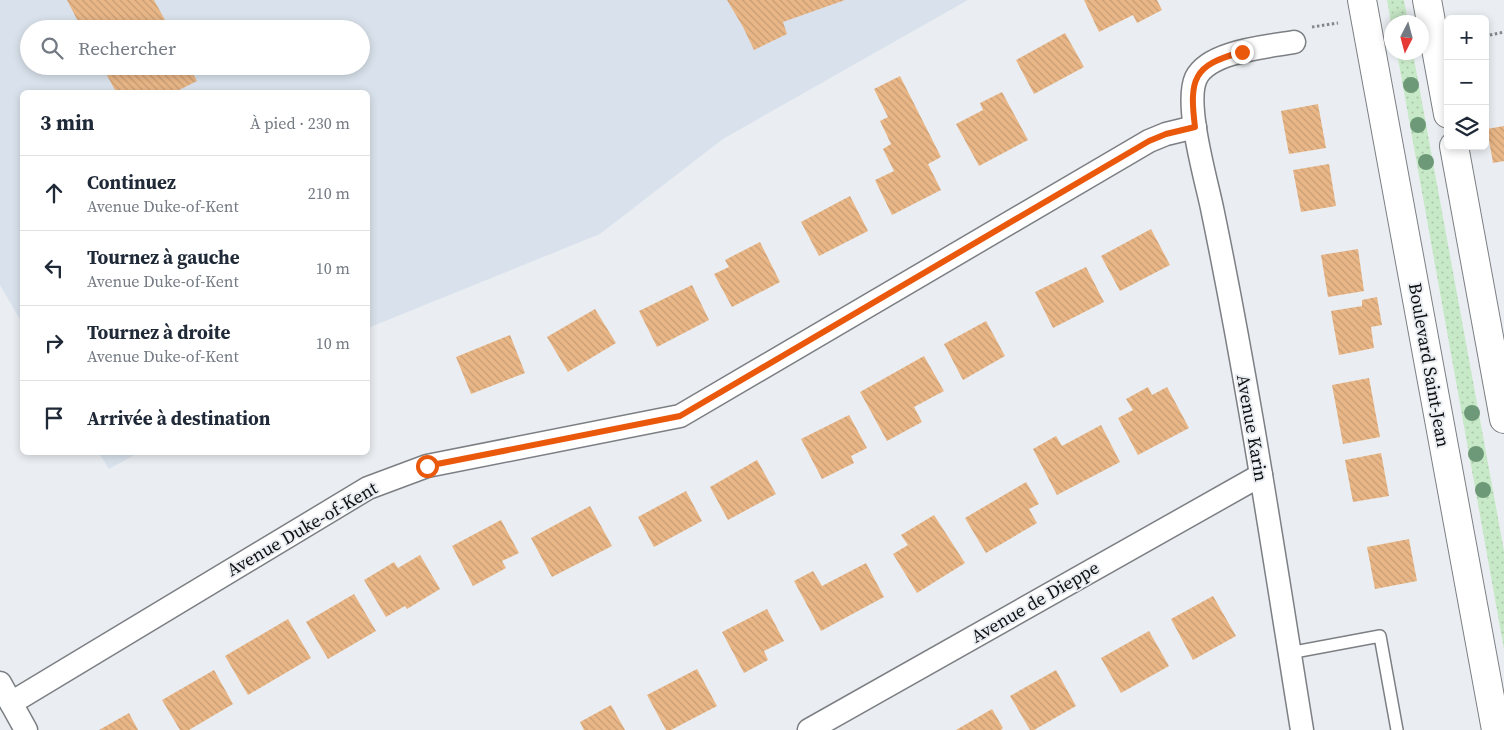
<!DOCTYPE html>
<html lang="fr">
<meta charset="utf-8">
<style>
:root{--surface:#fff;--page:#f6f6f7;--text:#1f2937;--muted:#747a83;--line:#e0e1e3}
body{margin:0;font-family:"Source Serif 4",serif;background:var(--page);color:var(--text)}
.controls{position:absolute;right:15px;top:15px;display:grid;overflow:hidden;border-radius:8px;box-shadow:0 2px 8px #0003}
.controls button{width:45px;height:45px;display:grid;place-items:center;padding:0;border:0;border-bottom:1px solid var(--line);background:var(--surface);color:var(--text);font:25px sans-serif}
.compass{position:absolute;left:1384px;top:15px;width:45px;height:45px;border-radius:50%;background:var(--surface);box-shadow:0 2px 8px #0003;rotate:186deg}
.stop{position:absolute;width:15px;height:15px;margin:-11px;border:4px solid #ea580c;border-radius:50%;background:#fff}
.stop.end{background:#ea580c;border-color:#fff;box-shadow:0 1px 5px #0008}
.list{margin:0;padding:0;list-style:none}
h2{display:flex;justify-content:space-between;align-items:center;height:65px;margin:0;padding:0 20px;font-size:21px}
h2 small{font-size:16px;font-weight:400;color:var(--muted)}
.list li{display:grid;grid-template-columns:32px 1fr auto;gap:15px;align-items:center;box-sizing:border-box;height:75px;padding:0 20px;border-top:1px solid var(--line)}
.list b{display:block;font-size:19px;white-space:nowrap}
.list p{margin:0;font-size:16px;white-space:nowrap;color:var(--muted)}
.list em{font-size:16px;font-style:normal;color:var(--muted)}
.icon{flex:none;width:28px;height:28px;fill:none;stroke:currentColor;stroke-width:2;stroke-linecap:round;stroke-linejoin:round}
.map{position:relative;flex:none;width:1504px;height:730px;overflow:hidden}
.search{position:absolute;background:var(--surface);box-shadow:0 2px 8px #0003;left:20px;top:20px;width:350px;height:55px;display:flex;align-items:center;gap:12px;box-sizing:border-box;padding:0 18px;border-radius:28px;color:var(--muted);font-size:19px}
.panel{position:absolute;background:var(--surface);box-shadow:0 2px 8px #0003;left:20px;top:90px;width:350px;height:365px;border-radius:8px}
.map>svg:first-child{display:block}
.built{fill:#d9e2ec;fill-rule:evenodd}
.grass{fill:url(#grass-dots)}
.building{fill:url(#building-back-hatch)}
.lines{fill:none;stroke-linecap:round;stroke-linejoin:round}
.lane-casing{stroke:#7c7f83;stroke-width:14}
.street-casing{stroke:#7c7f83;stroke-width:25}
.secondary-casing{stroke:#7c7f83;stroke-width:30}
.path{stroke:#85878a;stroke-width:3;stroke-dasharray:2.5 2.5;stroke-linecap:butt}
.lane{stroke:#fff;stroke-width:11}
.street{stroke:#fff;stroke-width:22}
.secondary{stroke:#fff;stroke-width:28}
.tree{fill:#6e9978}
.route{stroke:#ea580c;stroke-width:6}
.labels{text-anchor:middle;stroke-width:4;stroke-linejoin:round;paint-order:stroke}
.street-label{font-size:18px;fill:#0e0f10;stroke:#eaeef2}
</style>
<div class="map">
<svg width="1504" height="730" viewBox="0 0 1504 730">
<defs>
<pattern id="grass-dots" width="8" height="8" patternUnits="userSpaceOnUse" patternTransform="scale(1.25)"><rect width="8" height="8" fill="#c8e9c8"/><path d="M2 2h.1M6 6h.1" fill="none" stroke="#abc7ab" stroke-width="1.8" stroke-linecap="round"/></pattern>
<pattern id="building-back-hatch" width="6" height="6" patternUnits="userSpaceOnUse" patternTransform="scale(1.25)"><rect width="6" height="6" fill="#e9b787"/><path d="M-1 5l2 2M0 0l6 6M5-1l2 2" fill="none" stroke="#c79c74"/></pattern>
</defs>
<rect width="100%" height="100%" fill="#eaeef2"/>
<!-- built -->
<g class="built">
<path d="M 0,0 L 968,0 L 723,139 L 600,234 L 368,328 L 368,92 L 22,92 L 22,323 L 0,285 ZM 29,29 L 361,29 L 361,66 L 29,66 Z"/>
<path d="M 99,453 L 138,453 L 109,469 Z"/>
</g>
<!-- grass -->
<g class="grass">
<path d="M 1387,0 L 1404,0 L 1408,22 L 1391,23 Z"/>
<path d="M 1397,53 L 1413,53 L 1504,551 L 1504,649 Z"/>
</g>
<!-- building -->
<g class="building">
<path d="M 67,0 L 154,0 L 170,29 L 82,29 Z"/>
<path d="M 727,0 L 845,0 L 783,22 L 787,34 L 754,50 L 743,27 Z"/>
<path d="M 1084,0 L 1157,0 L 1162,10 L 1137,23 L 1133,15 L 1099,32 Z"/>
<path d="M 1065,33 L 1084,67 L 1034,94 L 1016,60 Z"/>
<path d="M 102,66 L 189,66 L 197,81 L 175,92 L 116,92 Z"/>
<path d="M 900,76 L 941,157 L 928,164 L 941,190 L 892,215 L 875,180 L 894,171 L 883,149 L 891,144 L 880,121 L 888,117 L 874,89 Z"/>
<path d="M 1002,92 L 1028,140 L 979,166 L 956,124 L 983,110 L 980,103 Z"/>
<path d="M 1318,104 L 1326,148 L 1289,154 L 1281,111 Z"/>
<path d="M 1504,126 L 1504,161 L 1493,163 L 1487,129 Z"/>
<path d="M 1329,164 L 1336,206 L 1301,212 L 1293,170 Z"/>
<path d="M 850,196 L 868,231 L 819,256 L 801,222 Z"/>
<path d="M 1151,229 L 1170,265 L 1120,291 L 1101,256 Z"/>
<path d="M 760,242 L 780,282 L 732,307 L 714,274 L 729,267 L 725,260 Z"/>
<path d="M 1358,249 L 1364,291 L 1328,297 L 1321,255 Z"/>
<path d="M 1086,267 L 1104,302 L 1053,328 L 1035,292 Z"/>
<path d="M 692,285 L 709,320 L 657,347 L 639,311 Z"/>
<path d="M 1377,297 L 1382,325 L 1371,327 L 1374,348 L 1339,355 L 1331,311 L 1362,306 L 1362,300 Z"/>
<path d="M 595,309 L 616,343 L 568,372 L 547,337 Z"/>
<path d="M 986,321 L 1005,356 L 963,380 L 944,344 Z"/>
<path d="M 510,335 L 525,373 L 471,394 L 456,357 Z"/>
<path d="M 924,356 L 944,391 L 914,407 L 922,422 L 887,441 L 860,392 Z"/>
<path d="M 1369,378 L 1380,437 L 1343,444 L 1332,385 Z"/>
<path d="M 1148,387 L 1152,395 L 1167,387 L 1189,428 L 1138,455 L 1118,418 L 1133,410 L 1126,399 Z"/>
<path d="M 849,415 L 867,448 L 851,456 L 854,463 L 822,479 L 801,439 Z"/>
<path d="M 1101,425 L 1120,462 L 1057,495 L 1033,449 L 1056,436 L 1062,446 Z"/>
<path d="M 1381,453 L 1389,496 L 1353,502 L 1345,460 Z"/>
<path d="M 757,460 L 776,494 L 728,520 L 710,487 Z"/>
<path d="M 1026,482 L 1039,504 L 1029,509 L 1037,523 L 986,553 L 965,518 Z"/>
<path d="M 686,491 L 702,521 L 654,547 L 638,517 Z"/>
<path d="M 590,506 L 612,546 L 552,577 L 531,538 Z"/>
<path d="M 934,515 L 965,563 L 917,593 L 893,554 L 908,545 L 901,535 Z"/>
<path d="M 501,520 L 519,553 L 502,561 L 506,568 L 473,586 L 452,546 Z"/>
<path d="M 1409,539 L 1417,581 L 1375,589 L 1367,547 Z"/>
<path d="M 420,555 L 440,589 L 407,609 L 405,606 L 386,617 L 364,580 L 394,562 L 398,568 Z"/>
<path d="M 866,563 L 884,597 L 821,631 L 794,581 L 813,571 L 822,586 Z"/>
<path d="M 354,594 L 376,631 L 328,659 L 306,622 Z"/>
<path d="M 1213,596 L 1236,636 L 1193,660 L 1171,619 Z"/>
<path d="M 767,609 L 784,641 L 764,651 L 768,660 L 744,673 L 722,632 Z"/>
<path d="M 288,619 L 311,658 L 248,695 L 225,656 Z"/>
<path d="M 1149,631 L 1169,666 L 1121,693 L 1101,658 Z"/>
<path d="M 697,669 L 717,706 L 671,730 L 666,730 L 647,695 Z"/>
<path d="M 214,670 L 233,704 L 189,730 L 180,730 L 162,700 Z"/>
<path d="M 1056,670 L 1076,706 L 1034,730 L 1030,730 L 1010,696 Z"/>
<path d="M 611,705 L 625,730 L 584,730 L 580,722 Z"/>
<path d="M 992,709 L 1003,728 L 1001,730 L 956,730 Z"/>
<path d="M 129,713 L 138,730 L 99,730 Z"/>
</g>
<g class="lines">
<defs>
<path id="lane" d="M 1289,653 L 1380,636 L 1397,730"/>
<g id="street">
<path d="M 1294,42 C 1267,47 1209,51 1196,78 C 1184,104 1206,179 1212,208 C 1248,381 1274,556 1302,730"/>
<path d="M 0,683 L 26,730"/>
<path d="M 11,703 L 368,488 L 427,466 L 680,416 L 1149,141 L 1166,134 L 1195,127"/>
<path d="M 809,730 L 1261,475"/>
</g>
<g id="secondary">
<path d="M 1362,0 L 1496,730"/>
<path d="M 1427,0 L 1448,114"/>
<path d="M 1454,146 L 1504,419"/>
</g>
</defs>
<!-- lane casing -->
<use href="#lane" class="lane-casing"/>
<!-- street casing -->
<use href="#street" class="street-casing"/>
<!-- secondary casing -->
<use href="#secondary" class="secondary-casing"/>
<!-- path -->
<g class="path">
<path d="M 1312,27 L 1338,23"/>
<path d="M 1485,36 L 1504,32"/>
</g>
<!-- lane -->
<use href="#lane" class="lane"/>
<!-- street -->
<use href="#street" class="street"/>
<!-- secondary -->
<use href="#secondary" class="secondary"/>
</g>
<!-- trees -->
<g class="tree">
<circle cx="1411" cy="85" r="8"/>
<circle cx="1418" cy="125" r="8"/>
<circle cx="1426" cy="162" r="8"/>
<circle cx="1472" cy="413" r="8"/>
<circle cx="1476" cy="454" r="8"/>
<circle cx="1483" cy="490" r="8"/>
</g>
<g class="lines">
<!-- route -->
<path class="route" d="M 427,466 L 680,416 L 1149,141 L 1166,134 L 1195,127 C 1189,79 1193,65 1242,52"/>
</g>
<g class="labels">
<!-- street labels -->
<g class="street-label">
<text transform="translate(1429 365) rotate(80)" y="6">Boulevard Saint-Jean</text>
<text transform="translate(1252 428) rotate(80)" y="6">Avenue Karin</text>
<text transform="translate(302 529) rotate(-30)" y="6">Avenue Duke-of-Kent</text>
<text transform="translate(1035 602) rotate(-30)" y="6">Avenue de Dieppe</text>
</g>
</g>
</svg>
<div class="controls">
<button>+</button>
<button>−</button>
<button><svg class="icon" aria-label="layers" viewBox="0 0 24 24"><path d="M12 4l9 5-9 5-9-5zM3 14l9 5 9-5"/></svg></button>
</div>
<svg class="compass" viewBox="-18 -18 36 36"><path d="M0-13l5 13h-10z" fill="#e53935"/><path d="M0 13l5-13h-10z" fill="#747a83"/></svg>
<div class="stop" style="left:427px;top:466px"></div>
<div class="stop end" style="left:1242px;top:52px"></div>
<div class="search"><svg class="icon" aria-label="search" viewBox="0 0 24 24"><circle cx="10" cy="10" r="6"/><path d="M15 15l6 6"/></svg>Rechercher</div>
<section class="panel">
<h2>3 min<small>À pied · 230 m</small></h2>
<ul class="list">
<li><svg class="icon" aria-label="ahead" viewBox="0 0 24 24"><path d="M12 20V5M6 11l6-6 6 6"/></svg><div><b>Continuez</b><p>Avenue Duke-of-Kent</p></div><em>210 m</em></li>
<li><svg class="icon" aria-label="left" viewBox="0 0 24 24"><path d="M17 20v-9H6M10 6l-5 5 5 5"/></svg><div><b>Tournez à gauche</b><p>Avenue Duke-of-Kent</p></div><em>10 m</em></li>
<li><svg class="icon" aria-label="right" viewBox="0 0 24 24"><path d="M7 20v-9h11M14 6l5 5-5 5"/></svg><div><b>Tournez à droite</b><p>Avenue Duke-of-Kent</p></div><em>10 m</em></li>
<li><svg class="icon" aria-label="arrive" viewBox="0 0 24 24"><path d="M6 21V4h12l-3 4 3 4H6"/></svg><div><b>Arrivée à destination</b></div></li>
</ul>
</section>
</div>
